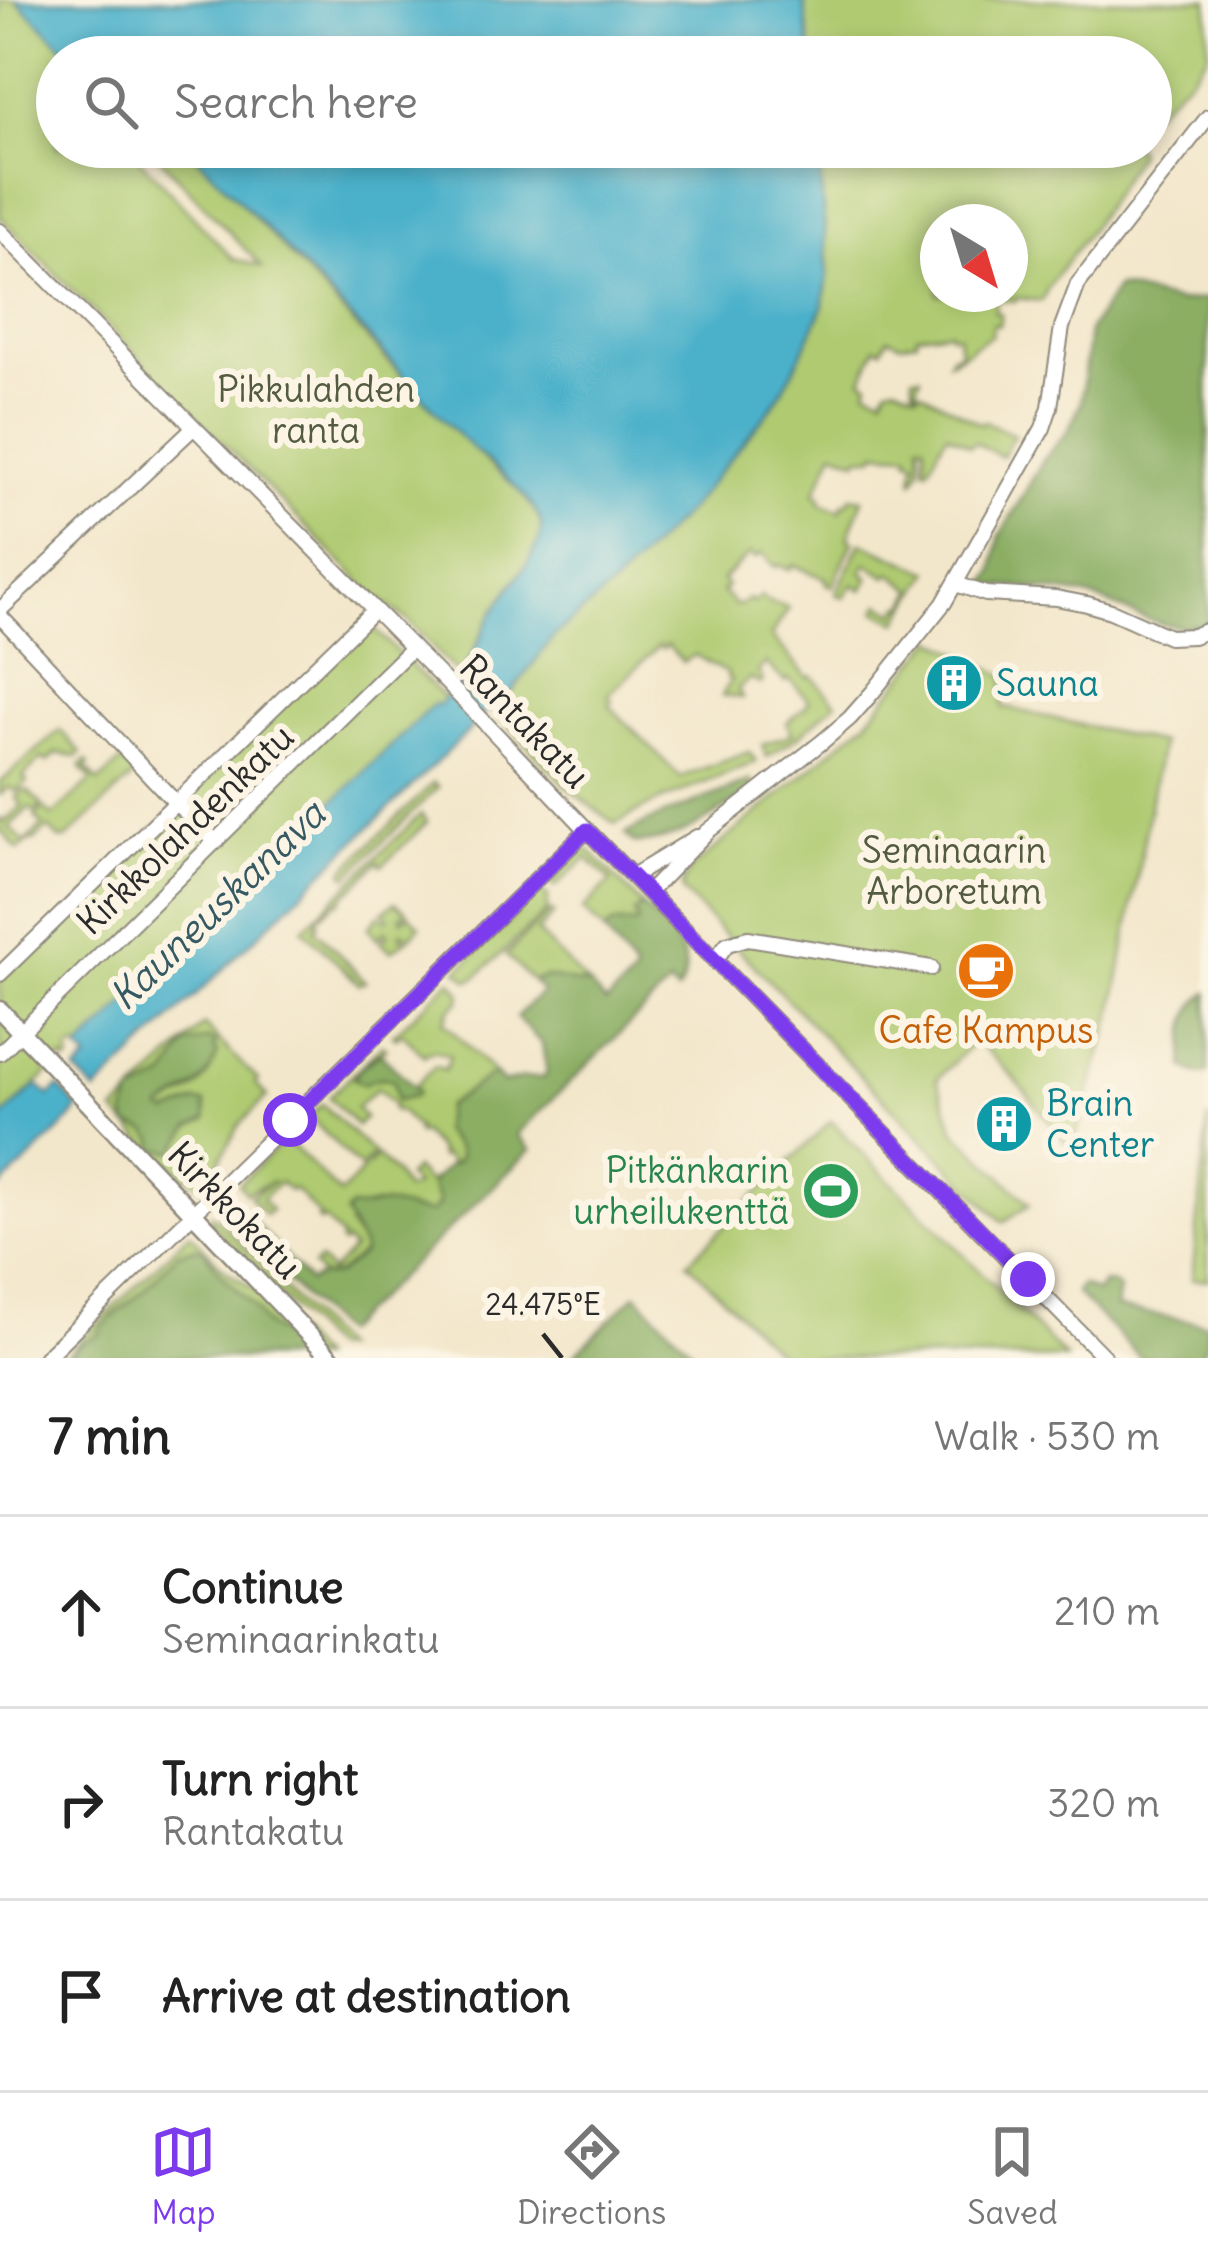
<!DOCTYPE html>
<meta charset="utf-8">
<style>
:root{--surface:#fff;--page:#f2f2f2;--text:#222;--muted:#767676;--line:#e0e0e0;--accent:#7c3aed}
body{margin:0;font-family:Delius,sans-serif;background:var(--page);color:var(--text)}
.compass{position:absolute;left:920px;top:204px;width:108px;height:108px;border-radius:50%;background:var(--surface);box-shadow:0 6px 18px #0003;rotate:142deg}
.stop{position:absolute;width:36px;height:36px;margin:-27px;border:9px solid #7c3aed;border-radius:50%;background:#fff}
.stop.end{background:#7c3aed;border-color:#fff;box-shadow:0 3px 12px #0008}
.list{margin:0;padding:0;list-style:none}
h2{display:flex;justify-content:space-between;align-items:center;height:156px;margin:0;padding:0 48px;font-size:51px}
h2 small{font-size:39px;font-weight:400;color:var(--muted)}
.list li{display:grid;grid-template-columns:78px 1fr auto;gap:36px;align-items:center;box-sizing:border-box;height:192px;padding:0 48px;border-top:3px solid var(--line)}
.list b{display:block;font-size:45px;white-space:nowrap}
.list p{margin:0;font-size:39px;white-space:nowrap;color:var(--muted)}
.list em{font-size:39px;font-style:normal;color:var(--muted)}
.icon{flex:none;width:66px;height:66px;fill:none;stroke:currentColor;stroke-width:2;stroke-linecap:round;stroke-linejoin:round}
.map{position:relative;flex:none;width:1208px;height:1358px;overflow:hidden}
.search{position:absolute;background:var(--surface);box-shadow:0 6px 18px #0003;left:36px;right:36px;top:36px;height:132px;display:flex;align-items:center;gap:30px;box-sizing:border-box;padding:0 42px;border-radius:66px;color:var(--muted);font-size:45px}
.sheet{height:732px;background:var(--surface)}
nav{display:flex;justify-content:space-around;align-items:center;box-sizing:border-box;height:168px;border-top:3px solid var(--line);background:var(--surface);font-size:33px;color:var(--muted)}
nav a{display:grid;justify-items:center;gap:6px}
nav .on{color:var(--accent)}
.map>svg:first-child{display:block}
.green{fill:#afca71;stroke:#6d7a4e;stroke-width:3;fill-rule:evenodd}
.forest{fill:#8bae63;stroke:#5b6c47;stroke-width:3}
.water{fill:#4bb1ca;stroke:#3b6e7a;stroke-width:3}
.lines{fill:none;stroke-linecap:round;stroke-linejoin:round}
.minor-casing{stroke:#8f897b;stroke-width:18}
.tertiary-casing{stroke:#8f897b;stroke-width:21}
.minor{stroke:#fff;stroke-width:14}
.tertiary{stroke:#fff;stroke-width:16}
.route{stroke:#7c3aed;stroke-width:15}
.ticks{fill:none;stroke:#2b2b2b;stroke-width:4.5}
.labels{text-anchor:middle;stroke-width:12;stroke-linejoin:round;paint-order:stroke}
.park-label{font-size:36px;fill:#535b40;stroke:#fcf5e5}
.culture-label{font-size:36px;fill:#0d838f;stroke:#fcf5e5;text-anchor:start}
.street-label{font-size:36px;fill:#2b2b2b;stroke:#fcf5e5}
.food-label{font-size:36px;fill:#c56008;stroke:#fcf5e5}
.leisure-label{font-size:36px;fill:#27864d;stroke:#fcf5e5;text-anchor:end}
.water-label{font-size:39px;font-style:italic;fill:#365a63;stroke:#fcf5e5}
.ticks-label{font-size:30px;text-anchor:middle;fill:#2b2b2b;stroke:#fcf5e5;stroke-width:12;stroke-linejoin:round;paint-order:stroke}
</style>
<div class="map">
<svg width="1208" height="1358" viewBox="0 0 1208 1358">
<rect width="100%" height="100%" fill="#fcf5e5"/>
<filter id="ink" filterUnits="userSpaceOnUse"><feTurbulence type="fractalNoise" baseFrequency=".00833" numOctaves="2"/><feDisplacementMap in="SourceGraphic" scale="24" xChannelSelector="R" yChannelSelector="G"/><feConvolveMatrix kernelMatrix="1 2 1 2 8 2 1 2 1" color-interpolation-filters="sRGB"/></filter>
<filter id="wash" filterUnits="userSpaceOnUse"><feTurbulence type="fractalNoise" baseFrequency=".004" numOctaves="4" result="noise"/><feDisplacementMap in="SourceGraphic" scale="48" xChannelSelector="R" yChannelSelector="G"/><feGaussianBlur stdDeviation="2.7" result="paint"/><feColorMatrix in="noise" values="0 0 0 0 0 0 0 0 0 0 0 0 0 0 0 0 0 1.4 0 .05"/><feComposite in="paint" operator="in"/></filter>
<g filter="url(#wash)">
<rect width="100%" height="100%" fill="#f3e7cb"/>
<!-- green -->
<g class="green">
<path d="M 0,0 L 16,0 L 74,57 L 57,57 L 57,147 L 132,147 L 131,150 L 233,259 L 262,267 L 149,147 L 187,147 C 289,249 382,361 486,461 C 503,477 544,507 541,532 C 537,558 507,588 494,611 C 481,632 473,655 460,677 L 407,620 L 378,599 L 311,532 L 0,217 Z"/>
<path d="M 804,0 L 1208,0 L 1208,54 L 1190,77 L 1151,114 L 1151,57 L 811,57 Z"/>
<path d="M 818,147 L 1136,147 L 1138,153 L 1091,228 L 1048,287 L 1042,301 L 1016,298 L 1015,301 L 997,299 L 995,312 L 1001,314 L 999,325 L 993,324 L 991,336 C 975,343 965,355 948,361 L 951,355 L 960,353 L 958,335 L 951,335 L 950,331 L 917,335 L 917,340 L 901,344 L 888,338 L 882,349 L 876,347 L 862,379 L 869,383 L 867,389 L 883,396 L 888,386 L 896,384 L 918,394 L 919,392 L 913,388 L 913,376 L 921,376 L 916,388 L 981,424 L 984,421 L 1014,435 L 1002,457 L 974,442 L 971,446 L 947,433 L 928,469 L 925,468 L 925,443 L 920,442 L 920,470 L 913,482 L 915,460 L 909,459 L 909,454 L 876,452 L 874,457 L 859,456 L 857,460 L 834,451 L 815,494 L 821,497 L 820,503 L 840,511 L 844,503 L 847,503 L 852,496 L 863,499 L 848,538 L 853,541 L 833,586 L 826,584 L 827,579 L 793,565 L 790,570 L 778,565 L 775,567 L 762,553 L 755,558 L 750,554 L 722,580 L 727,586 L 722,591 L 735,605 L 741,605 L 748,599 L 753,603 L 761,596 L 766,601 L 789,608 L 771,636 L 808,678 L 812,676 L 836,703 L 800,735 L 767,757 L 762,745 L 792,734 L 787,723 L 807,705 L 809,700 L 789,679 L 785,682 L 766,663 L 758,671 L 763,681 L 760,684 L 750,678 L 738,689 L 742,698 L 722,696 L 731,680 L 727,677 L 728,674 L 695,655 L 683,662 L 667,645 L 663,649 L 659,646 L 608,695 L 612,701 L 609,705 L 680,777 L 749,752 L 756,762 L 654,803 L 615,824 L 570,790 L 490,707 L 501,706 L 554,636 L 612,587 L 691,506 L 772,407 L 793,372 L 823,307 L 828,274 ZM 938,222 L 1010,222 L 1010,294 L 938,294 Z"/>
<path d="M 861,542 L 930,572 L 898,622 L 876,611 L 881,604 L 896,613 L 902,605 L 905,607 L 914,590 L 891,573 L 887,577 L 867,564 L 862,571 L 869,579 L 862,590 L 853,584 L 844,598 L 836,594 Z"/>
<path d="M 367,622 L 445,699 L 436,707 L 433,705 L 267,866 L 263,863 L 235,890 L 238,894 L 79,1050 L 75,1047 L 69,1053 L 71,1060 L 67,1063 L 63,1059 L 0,1120 L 0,980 Z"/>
<path d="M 934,639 L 1005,676 L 1003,707 L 1161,743 L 1113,1014 L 1072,1150 L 1015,1079 L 976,1040 L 937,1079 L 955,1131 L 1030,1204 L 1003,1222 L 683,892 L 682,884 L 692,868 L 867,721 Z"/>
<path d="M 60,730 L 81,753 L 77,757 L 57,753 L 48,762 L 42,758 L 23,777 L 27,782 L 16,792 L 9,787 L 0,795 L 0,783 Z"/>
<path d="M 123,760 L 136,774 L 66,839 L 59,839 L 48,828 L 34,841 L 32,839 L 18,850 L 0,830 L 0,819 L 4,822 L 22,805 L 16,798 L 23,791 L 28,791 L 42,805 L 35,812 L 29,808 L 9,827 L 25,843 L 43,825 L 35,817 L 44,808 L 52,816 L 92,780 L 80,767 L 86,761 L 89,764 L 86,768 L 99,782 Z"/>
<path d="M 433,783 L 438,787 L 348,876 L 343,871 Z"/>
<path d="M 421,814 L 427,822 L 382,866 L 378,862 L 351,890 L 349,890 L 338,903 L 336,902 L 316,919 L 319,923 L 315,929 L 365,981 L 359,984 L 303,929 Z"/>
<path d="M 588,849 L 644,907 L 640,908 L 636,924 C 625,923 612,923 604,931 L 583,910 L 611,881 L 587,858 L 555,887 L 550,883 L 579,853 Z"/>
<path d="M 541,890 L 548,897 L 547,911 L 475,978 L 469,980 L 458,970 Z"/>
<path d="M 395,902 L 407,911 L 400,917 L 402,920 L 409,914 L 420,926 L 409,938 L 402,932 L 400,935 L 406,941 L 391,951 L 381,942 L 388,934 L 385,931 L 378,939 L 368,928 L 379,915 L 386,920 L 389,917 L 383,911 Z"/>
<path d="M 550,911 L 554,914 L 537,932 L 589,985 C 569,985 552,973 532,981 L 506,955 Z"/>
<path d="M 451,980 L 461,993 L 460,1000 L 447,1012 L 448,1015 L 443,1021 L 494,1073 L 487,1079 L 451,1142 L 460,1150 L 458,1162 L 448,1166 L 450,1162 L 444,1156 L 441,1158 L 438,1155 L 440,1152 L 422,1133 L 418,1134 L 416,1132 L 417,1129 L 399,1110 L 395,1112 L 392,1108 L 394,1105 L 377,1088 L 356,1108 L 365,1118 L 357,1126 L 329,1097 L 382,1045 L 386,1048 L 360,1068 L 372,1079 L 389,1078 L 394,1082 L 397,1101 L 416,1095 L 418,1091 L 414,1087 L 435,1066 L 445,1070 L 450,1056 L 435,1051 L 427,1053 L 425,1056 L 402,1033 L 396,1038 L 393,1035 Z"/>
<path d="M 204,1025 L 258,1080 L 255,1083 L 267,1097 L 239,1125 L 206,1186 L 201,1187 L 155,1154 L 115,1112 ZM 186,1045 L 217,1052 C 207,1084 195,1094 163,1105 L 161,1109 L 168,1113 L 196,1102 L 205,1104 C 199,1128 176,1132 155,1140 L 147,1131 Z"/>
<path d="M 322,1104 L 374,1154 L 360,1168 L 313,1121 L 304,1123 Z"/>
<path d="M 1208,1118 L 1208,1280 L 1192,1279 Z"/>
<path d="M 831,1121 L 1066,1358 L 783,1358 L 688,1262 Z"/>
<path d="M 294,1131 L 295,1136 L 290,1143 L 340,1194 L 377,1156 L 395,1174 L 405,1190 L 415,1186 L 407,1177 L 414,1169 L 428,1183 L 433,1180 L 439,1203 L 432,1212 C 413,1214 399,1204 380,1205 C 373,1205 366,1208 359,1210 L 349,1226 L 363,1247 L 363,1253 L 336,1275 L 322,1276 L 313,1266 L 319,1260 L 331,1272 L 353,1249 L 346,1242 L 343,1245 L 340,1242 L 342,1239 L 324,1219 L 320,1222 L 317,1219 L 320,1216 L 293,1188 L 289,1191 L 280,1182 L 262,1199 L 271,1210 L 265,1215 L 250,1197 L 274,1181 L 246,1193 L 239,1184 Z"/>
<path d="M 211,1215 L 218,1219 L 341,1349 L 330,1348 L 211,1224 Z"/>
<path d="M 190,1233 L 225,1270 L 252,1288 L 319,1358 L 304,1358 L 286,1338 L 265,1324 L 256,1309 L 220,1273 L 204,1250 L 179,1252 L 144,1290 L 111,1317 L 99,1335 L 80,1344 L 68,1358 L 62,1358 Z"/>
</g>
<!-- forest -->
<g class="forest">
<path d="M 1117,287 L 1178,302 L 1208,299 L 1208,622 C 1161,639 1125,603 1081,595 C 1050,589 1018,588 986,585 L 994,571 L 999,538 L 1045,457 L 1068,431 L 1081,403 L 1089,330 Z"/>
<path d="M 751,780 L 753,789 C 721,812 676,845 634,843 L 625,834 L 649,821 Z"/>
<path d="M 640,907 L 644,907 C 666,929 702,960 677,992 L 669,985 L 517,1134 L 531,1150 L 341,1333 L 294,1288 L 222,1213 L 236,1206 L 245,1212 L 309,1282 L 320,1276 L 337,1275 L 363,1253 C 363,1240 349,1227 346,1213 L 351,1207 C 363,1210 369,1205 382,1204 C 400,1204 414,1214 432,1212 L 439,1203 L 432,1188 L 433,1180 L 448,1166 L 457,1162 C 465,1147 448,1143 442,1130 L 446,1106 L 494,1073 L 503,1083 L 523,1078 L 543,1078 L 547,1073 L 542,1044 L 516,1017 L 542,992 L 532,981 L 547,977 L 589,985 L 606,1003 L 634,976 L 635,971 L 604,931 L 614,924 L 636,924 L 638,921 L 634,913 Z"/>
<path d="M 1208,992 L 1208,1073 L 1199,1075 L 1184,1067 C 1186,1039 1183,1009 1208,992 Z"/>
<path d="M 207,1039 L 216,1042 L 214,1048 L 218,1052 C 205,1091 189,1088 161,1109 L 168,1113 L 196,1102 L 205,1103 L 207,1120 L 191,1127 L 174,1152 L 154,1149 L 155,1140 L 147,1131 L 127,1125 L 126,1113 L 131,1096 L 166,1077 L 186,1045 Z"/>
<path d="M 380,1053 L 418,1091 L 416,1095 L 397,1101 L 394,1082 C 385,1075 373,1078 364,1084 L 354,1079 L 360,1068 Z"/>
<path d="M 195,1248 L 204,1250 L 220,1273 L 256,1309 L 265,1324 L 286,1338 L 304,1358 L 68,1358 L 80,1344 L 99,1335 L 100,1328 L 144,1290 L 179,1252 Z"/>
<path d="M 1103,1283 L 1114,1284 L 1119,1289 L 1116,1308 L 1208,1324 L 1208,1342 L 1198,1358 L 1141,1358 L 1076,1293 L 1081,1285 L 1097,1292 Z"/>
<path d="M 636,1294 L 700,1358 L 571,1358 Z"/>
</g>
<!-- water -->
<g class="water">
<path d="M 16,0 L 804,0 L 811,57 L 74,57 Z"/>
<path d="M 187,147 L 818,147 L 828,274 L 823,307 L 793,372 L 772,407 L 691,507 L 612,587 L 554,636 L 501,706 L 490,707 L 464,736 L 96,1092 L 76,1072 L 88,1060 L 79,1050 L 238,894 L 243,897 L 270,870 L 267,866 L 434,704 L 437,706 L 456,688 L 453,684 C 473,664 479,636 493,613 C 506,589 542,553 541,526 C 540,502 487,462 469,445 C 434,412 403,374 370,338 C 310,274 249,209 187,147 Z"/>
<path d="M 37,1085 L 50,1096 L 59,1087 L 79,1108 L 71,1119 L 0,1188 L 0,1120 Z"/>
</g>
</g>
<g filter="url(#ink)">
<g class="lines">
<defs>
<g id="minor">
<path d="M 0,231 L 450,686 L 587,830 L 1105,1358"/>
<path d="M 956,584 L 986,594 L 1056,598 L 1087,604 L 1111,611 L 1169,637 L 1193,636 L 1208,630"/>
<path d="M 0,610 L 193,428"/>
<path d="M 0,616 L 176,803 L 216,842"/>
<path d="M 633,876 L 697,837"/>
<path d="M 649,892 L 707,832 L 822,742 L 850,718 L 872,693 L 944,603 L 1043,428 L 1050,407 L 1062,327 L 1078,284 L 1208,117"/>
<path d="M 715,960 L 727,944 L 748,938 L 931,968"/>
<path d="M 0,974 L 373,611"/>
<path d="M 0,1053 L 412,648"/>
<path d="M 45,1358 L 587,830"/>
</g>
<path id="tertiary" d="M 0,1010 L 331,1358"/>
</defs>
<!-- minor casing -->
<use href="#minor" class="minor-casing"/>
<!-- tertiary casing -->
<use href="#tertiary" class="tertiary-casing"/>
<!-- minor -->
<use href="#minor" class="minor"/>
<!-- tertiary -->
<use href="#tertiary" class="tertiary"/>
</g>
</g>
<g class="lines" filter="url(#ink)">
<!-- route -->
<path class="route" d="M 290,1120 L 587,830 L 1028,1279"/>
</g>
<!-- ticks -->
<path class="ticks" d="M 543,1334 L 562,1358"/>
<!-- icons -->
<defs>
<symbol id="building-disc" viewBox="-11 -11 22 22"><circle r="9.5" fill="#0f9aa8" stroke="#fcf5e5"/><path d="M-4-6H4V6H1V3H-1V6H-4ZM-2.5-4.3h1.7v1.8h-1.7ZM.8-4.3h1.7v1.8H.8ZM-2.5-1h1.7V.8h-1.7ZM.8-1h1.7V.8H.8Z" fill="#fff"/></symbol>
<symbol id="cafe-disc" viewBox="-11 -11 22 22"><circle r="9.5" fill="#e8710a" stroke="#fcf5e5"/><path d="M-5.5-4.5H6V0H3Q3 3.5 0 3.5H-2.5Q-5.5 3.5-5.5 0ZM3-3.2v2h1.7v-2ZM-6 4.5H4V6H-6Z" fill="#fff"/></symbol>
<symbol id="stadium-disc" viewBox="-11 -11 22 22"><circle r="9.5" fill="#2e9e5b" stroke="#fcf5e5"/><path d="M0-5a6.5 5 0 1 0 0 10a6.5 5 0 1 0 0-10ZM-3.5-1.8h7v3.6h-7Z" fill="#fff"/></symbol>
</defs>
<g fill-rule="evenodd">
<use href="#building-disc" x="921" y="650" width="66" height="66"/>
<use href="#cafe-disc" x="953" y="938" width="66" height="66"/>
<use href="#building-disc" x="971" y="1091" width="66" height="66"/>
<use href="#stadium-disc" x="798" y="1158" width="66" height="66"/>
</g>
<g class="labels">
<!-- park labels -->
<g class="park-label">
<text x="316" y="402">Pikkulahden<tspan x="316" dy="41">ranta</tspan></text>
<text x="954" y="863">Seminaarin<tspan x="954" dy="41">Arboretum</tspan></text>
</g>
<!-- culture labels -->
<g class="culture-label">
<text x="996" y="696">Sauna</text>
<text x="1046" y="1116">Brain<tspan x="1046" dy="41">Center</tspan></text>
</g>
<!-- street labels -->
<g class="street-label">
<text transform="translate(525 721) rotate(46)" y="13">Rantakatu</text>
<text transform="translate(185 829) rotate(-44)" y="13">Kirkkolahdenkatu</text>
<text transform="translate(235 1210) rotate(46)" y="13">Kirkkokatu</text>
</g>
<!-- food labels -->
<g class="food-label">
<text x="986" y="1043">Cafe Kampus</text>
</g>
<!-- leisure labels -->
<g class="leisure-label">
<text x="789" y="1183">Pitkänkarin<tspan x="789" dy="41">urheilukenttä</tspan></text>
</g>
<!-- water labels -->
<g class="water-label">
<text transform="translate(217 905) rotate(-44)" y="14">Kauneuskanava</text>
</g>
</g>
<g class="ticks-label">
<text x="543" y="1315">24.475°E</text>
</g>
</svg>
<svg class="compass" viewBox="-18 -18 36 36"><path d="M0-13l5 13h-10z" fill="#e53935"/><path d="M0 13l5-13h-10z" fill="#767676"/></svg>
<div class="stop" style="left:290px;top:1120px"></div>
<div class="stop end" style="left:1028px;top:1279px"></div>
<div class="search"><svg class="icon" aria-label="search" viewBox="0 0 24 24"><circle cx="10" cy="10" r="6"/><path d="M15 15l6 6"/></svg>Search here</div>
</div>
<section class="sheet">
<h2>7 min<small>Walk · 530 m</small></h2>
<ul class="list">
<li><svg class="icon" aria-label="ahead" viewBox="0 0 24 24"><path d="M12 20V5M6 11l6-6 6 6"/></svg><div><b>Continue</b><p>Seminaarinkatu</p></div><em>210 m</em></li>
<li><svg class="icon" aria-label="right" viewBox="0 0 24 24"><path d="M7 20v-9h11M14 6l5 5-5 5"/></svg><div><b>Turn right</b><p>Rantakatu</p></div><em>320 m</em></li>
<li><svg class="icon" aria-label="arrive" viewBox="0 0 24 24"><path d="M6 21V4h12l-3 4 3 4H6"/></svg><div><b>Arrive at destination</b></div></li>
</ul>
</section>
<nav>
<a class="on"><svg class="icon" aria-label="map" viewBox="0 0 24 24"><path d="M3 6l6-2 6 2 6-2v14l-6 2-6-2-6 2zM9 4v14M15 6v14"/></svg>Map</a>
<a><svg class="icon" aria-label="directions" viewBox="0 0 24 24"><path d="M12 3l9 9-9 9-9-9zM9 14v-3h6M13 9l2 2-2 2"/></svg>Directions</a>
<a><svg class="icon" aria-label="saved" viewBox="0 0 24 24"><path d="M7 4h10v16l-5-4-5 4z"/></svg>Saved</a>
</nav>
